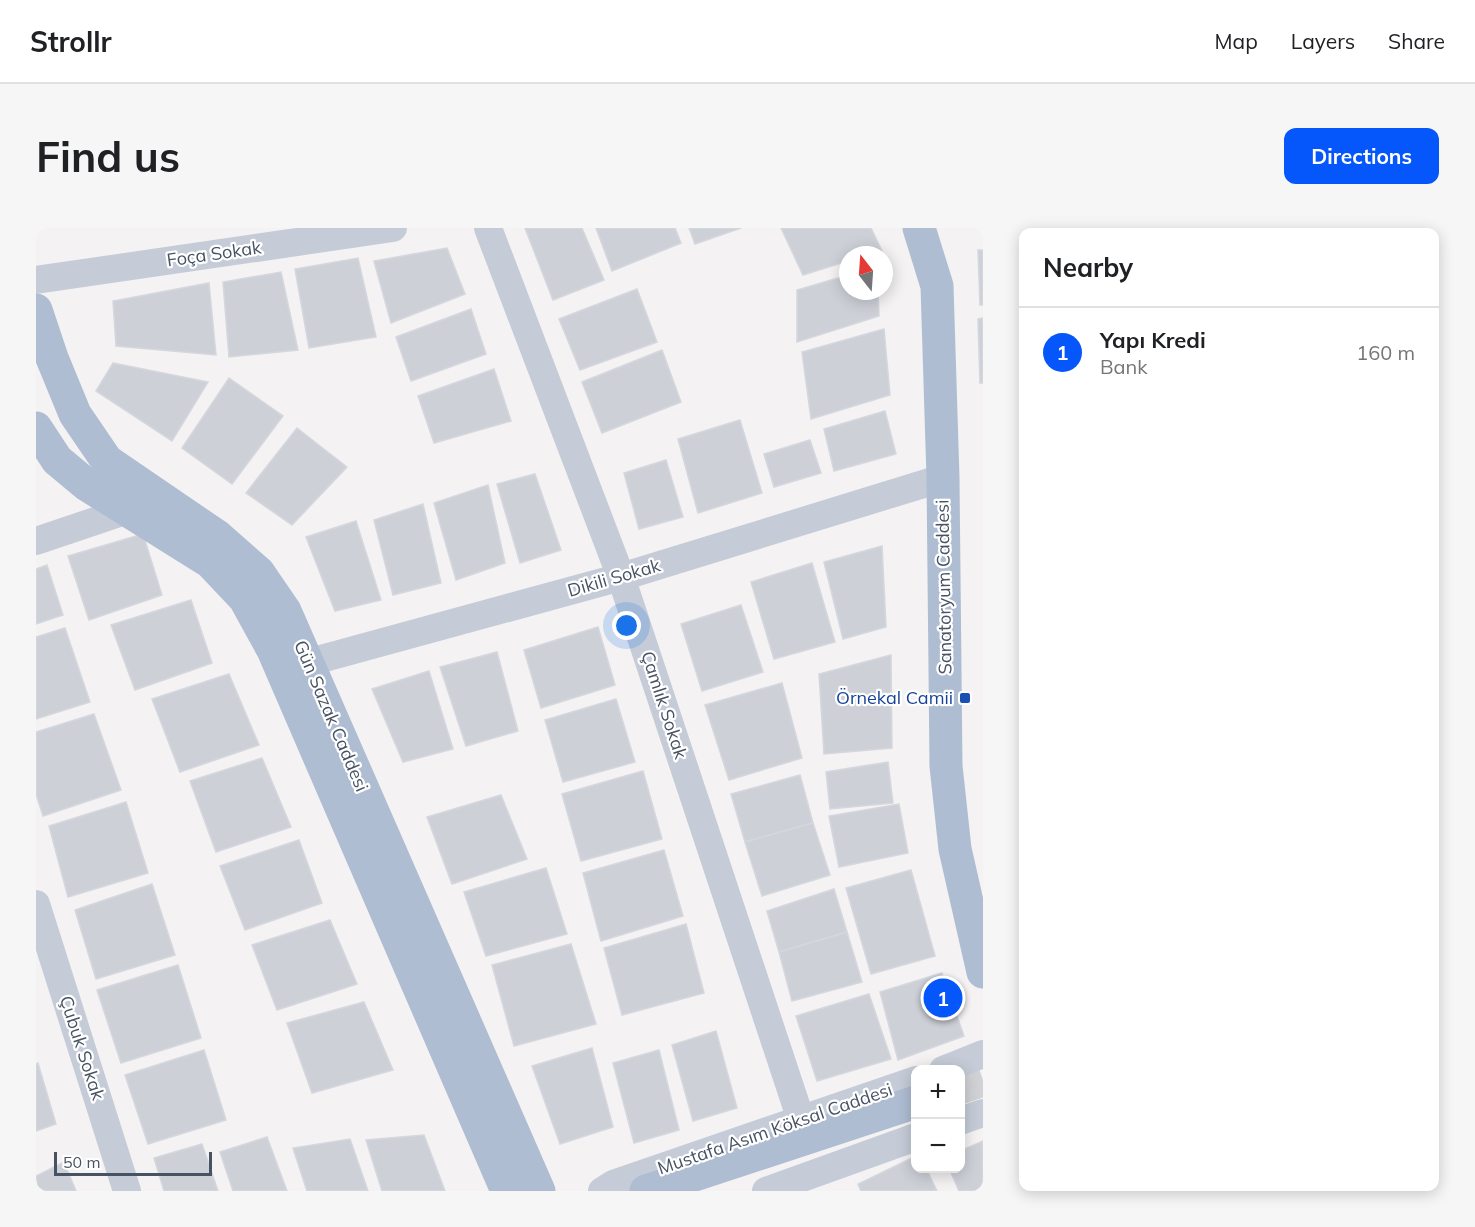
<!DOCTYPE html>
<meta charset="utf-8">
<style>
:root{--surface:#fff;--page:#f6f6f6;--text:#202124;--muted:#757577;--line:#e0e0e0;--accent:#0556fb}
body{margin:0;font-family:Mulish,sans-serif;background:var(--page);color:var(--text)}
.controls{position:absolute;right:18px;bottom:18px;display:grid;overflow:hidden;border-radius:12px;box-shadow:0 3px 15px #0003}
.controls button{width:54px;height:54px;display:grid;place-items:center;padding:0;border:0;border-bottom:2px solid var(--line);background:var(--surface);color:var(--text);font:30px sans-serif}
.compass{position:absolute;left:803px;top:18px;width:54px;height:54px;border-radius:50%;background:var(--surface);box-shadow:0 3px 15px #0003;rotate:343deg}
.scale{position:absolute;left:18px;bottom:15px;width:158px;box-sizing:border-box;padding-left:6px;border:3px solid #475362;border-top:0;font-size:16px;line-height:21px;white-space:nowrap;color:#475362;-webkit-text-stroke:4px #fff;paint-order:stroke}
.you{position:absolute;left:591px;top:398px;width:21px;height:21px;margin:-15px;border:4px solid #fff;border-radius:50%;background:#1a73e8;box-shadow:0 0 0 9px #1a73e833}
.badge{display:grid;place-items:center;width:39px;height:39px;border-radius:50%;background:var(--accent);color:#fff;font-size:20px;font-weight:700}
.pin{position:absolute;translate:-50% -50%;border:3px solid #fff;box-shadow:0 2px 6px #0006}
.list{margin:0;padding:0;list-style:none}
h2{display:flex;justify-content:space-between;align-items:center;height:78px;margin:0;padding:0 24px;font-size:26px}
h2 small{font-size:20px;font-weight:400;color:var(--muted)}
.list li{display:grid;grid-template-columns:39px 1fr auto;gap:18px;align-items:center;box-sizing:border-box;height:90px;padding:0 24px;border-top:2px solid var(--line)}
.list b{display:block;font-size:22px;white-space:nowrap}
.list p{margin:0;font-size:20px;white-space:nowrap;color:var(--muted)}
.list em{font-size:20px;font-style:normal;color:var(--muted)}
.map{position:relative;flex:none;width:947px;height:963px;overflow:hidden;border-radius:12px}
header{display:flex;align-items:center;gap:36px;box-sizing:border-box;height:84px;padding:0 30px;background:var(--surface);border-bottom:2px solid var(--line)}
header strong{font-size:28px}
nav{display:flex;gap:33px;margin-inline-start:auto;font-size:21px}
.intro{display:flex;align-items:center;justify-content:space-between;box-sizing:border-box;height:144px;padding:0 36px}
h1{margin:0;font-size:42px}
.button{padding:15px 27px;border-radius:12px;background:var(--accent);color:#fff;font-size:21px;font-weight:700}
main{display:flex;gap:36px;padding:0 36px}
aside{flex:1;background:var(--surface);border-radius:12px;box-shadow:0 3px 15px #0003}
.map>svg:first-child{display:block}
.building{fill:#ced0d8;stroke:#d5d7de;stroke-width:1.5}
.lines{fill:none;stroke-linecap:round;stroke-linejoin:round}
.major-tunnel{stroke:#d1d2d5;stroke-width:33;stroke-dasharray:33 16;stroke-linecap:butt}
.minor{stroke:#c5ccd8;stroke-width:28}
.major{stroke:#afbdd3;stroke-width:33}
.transit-dot{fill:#1a4fb4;stroke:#fff;stroke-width:2}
.labels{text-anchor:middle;stroke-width:4.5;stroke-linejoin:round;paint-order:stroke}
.street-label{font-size:18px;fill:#475362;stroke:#fff}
.transit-label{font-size:18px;fill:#164399;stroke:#fff;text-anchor:end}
</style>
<header>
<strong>Strollr</strong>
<nav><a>Map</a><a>Layers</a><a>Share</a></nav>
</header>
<div class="intro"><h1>Find us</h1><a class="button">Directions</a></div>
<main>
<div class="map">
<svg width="947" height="963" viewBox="0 0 947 963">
<rect width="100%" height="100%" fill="#f4f2f2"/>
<!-- building -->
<g class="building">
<path d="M 489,0 L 546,0 L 568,52 L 517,72 Z"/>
<path d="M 560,0 L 639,0 L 645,15 L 576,43 Z"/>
<path d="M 653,0 L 705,0 L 659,16 Z"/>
<path d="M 745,0 L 835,0 L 846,23 L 833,27 L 812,27 L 812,33 L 767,47 Z"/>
<path d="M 411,20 L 429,66 L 355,95 L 338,33 Z"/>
<path d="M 942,22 L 947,22 L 947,77 L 944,77 Z"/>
<path d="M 322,30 L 340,109 L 273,120 L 259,41 Z"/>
<path d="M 245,44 L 262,122 L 193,129 L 187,54 Z"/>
<path d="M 812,47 L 812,63 L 842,63 L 843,88 L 761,114 L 761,62 Z"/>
<path d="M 173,55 L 180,127 L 80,118 L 77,73 Z"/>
<path d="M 601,61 L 621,114 L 544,142 L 523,91 Z"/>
<path d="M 435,81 L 450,126 L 375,153 L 360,109 Z"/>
<path d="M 947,90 L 947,155 L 944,155 L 942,91 Z"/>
<path d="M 848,101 L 854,167 L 775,191 L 766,124 Z"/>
<path d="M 626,122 L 645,174 L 566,205 L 546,154 Z"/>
<path d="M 77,135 L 172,154 L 136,213 L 60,163 Z"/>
<path d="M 458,141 L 475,193 L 398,215 L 382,168 Z"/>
<path d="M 193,150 L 247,188 L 196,256 L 146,220 Z"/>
<path d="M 849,183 L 860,226 L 798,243 L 788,201 Z"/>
<path d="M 704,192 L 726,265 L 662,285 L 642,211 Z"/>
<path d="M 261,200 L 311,239 L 256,297 L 210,265 Z"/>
<path d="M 774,212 L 785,245 L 738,259 L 728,226 Z"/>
<path d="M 630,232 L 647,289 L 603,301 L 588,245 Z"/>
<path d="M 499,246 L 525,322 L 484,335 L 461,256 Z"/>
<path d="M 452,257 L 469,335 L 420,352 L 398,275 Z"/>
<path d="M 387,276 L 405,355 L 357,367 L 338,292 Z"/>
<path d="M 320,293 L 345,372 L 299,383 L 270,309 Z"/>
<path d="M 107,306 L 126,367 L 53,392 L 32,328 Z"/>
<path d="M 846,318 L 850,399 L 807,411 L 788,334 Z"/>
<path d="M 776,335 L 799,414 L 738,431 L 715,354 Z"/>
<path d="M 11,337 L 27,387 L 0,396 L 0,341 Z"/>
<path d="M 155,372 L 176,435 L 99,462 L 75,397 Z"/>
<path d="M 705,377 L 727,444 L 666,463 L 645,396 Z"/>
<path d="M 562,399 L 579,457 L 505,480 L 488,422 Z"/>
<path d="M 29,400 L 54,474 L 0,491 L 0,409 Z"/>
<path d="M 461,424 L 482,503 L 430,518 L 404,439 Z"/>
<path d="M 855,427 L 856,520 L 788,526 L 783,446 Z"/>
<path d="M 393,443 L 417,521 L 367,534 L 336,461 Z"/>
<path d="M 193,446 L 223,517 L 144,544 L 116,471 Z"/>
<path d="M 746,455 L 766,530 L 693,552 L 669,477 Z"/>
<path d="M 580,471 L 599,534 L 527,554 L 509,492 Z"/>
<path d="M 58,486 L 85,562 L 7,588 L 0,566 L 0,504 Z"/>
<path d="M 226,530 L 255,599 L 180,624 L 154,553 Z"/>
<path d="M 852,534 L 857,575 L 794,581 L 790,544 Z"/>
<path d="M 607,543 L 626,611 L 545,633 L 526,566 Z"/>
<path d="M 764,547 L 777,595 L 709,614 L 695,566 Z"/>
<path d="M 465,567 L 491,631 L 416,656 L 391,589 Z"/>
<path d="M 90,574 L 112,645 L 32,669 L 13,598 Z"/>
<path d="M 863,576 L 872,625 L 803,639 L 793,588 Z"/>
<path d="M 777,595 L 794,647 L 726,668 L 709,614 Z"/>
<path d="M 263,612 L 286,675 L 209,702 L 184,638 Z"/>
<path d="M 628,622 L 647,688 L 565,713 L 547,645 Z"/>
<path d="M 510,640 L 531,706 L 450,728 L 428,664 Z"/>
<path d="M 875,642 L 899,728 L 835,746 L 810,660 Z"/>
<path d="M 116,656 L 139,727 L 60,751 L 39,682 Z"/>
<path d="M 798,661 L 811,704 L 743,724 L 731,683 Z"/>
<path d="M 294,692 L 321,756 L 241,782 L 216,717 Z"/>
<path d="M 650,696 L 668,765 L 586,787 L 568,720 Z"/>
<path d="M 811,704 L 826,754 L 756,773 L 743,724 Z"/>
<path d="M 535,716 L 560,796 L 478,818 L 456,737 Z"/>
<path d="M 142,737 L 165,810 L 85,835 L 61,762 Z"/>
<path d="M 906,745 L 928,808 L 862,832 L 844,764 Z"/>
<path d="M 833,766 L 855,831 L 781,853 L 760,788 Z"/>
<path d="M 328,774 L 357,842 L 276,865 L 251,795 Z"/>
<path d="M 680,803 L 701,880 L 657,893 L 636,817 Z"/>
<path d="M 556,820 L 577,899 L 524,916 L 496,838 Z"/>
<path d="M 168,822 L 190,892 L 112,916 L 89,847 Z"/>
<path d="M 623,822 L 643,902 L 598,915 L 577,835 Z"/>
<path d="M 2,835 L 20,896 L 0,903 L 0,836 Z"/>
<path d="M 388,907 L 409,963 L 346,963 L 330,912 Z"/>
<path d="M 231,909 L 251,963 L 197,963 L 184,924 Z"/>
<path d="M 314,911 L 332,963 L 271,963 L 257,920 Z"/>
<path d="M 947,913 L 947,963 L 923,963 L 913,940 L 924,940 L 924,923 Z"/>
<path d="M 166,916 L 182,963 L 128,963 L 118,930 Z"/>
<path d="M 880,928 L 880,940 L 890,940 L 901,963 L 825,963 L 822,956 Z"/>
<path d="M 28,934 L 40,963 L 3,963 L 0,948 Z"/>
</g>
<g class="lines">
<!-- major-tunnel -->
<path class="major-tunnel" d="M 924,860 L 947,852"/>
<!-- minor -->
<g class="minor">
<path d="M 452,0 L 585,349 L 765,892"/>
<path d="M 0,52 L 357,0"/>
<path d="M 0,313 L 92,282"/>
<path d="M 252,440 L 585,349 L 907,250"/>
<path d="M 0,676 L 91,963"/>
<path d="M 907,842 L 947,826"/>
<path d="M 924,893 L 947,885"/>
<path d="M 566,963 L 577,956 L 880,852"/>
<path d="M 730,963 L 880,909"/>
</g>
<!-- major -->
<g class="major">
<path d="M 883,0 L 901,58 L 907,250 L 910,538 L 919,621 L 947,744"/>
<path d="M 0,82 L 16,130 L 39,186 L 71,233 L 181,308 L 223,345 L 249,383 L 503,963"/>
<path d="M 0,200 L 21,232 L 51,257 L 174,334 L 209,371 L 237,422 L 471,963"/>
<path d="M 610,963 L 880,874"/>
</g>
</g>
<!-- markers -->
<rect class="transit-dot" x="923" y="464" width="12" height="12" rx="3"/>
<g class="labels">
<!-- street labels -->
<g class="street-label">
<text transform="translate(178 26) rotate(-8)" y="6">Foça Sokak</text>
<text transform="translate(578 350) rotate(-16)" y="6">Dikili Sokak</text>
<text transform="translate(908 359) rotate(-91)" y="6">Sanatoryum Caddesi</text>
<text transform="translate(628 477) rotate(72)" y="6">Çamlık Sokak</text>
<text transform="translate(295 488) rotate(67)" y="6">Gün Sazak Caddesi</text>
<text transform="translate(46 820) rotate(72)" y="6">Çubuk Sokak</text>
<text transform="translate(739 901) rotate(-19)" y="6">Mustafa Asım Köksal Caddesi</text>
</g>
<!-- transit labels -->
<g class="transit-label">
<text x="917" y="476">Örnekal Camii</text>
</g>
</g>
</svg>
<div class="controls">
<button>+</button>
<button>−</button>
</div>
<svg class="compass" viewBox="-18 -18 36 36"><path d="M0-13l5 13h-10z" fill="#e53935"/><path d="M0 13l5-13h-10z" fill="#757577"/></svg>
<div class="scale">50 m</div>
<div class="you"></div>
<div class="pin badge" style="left:907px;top:770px">1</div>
</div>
<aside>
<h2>Nearby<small></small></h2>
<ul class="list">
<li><span class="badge">1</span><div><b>Yapı Kredi</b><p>Bank</p></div><em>160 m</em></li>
</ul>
</aside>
</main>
